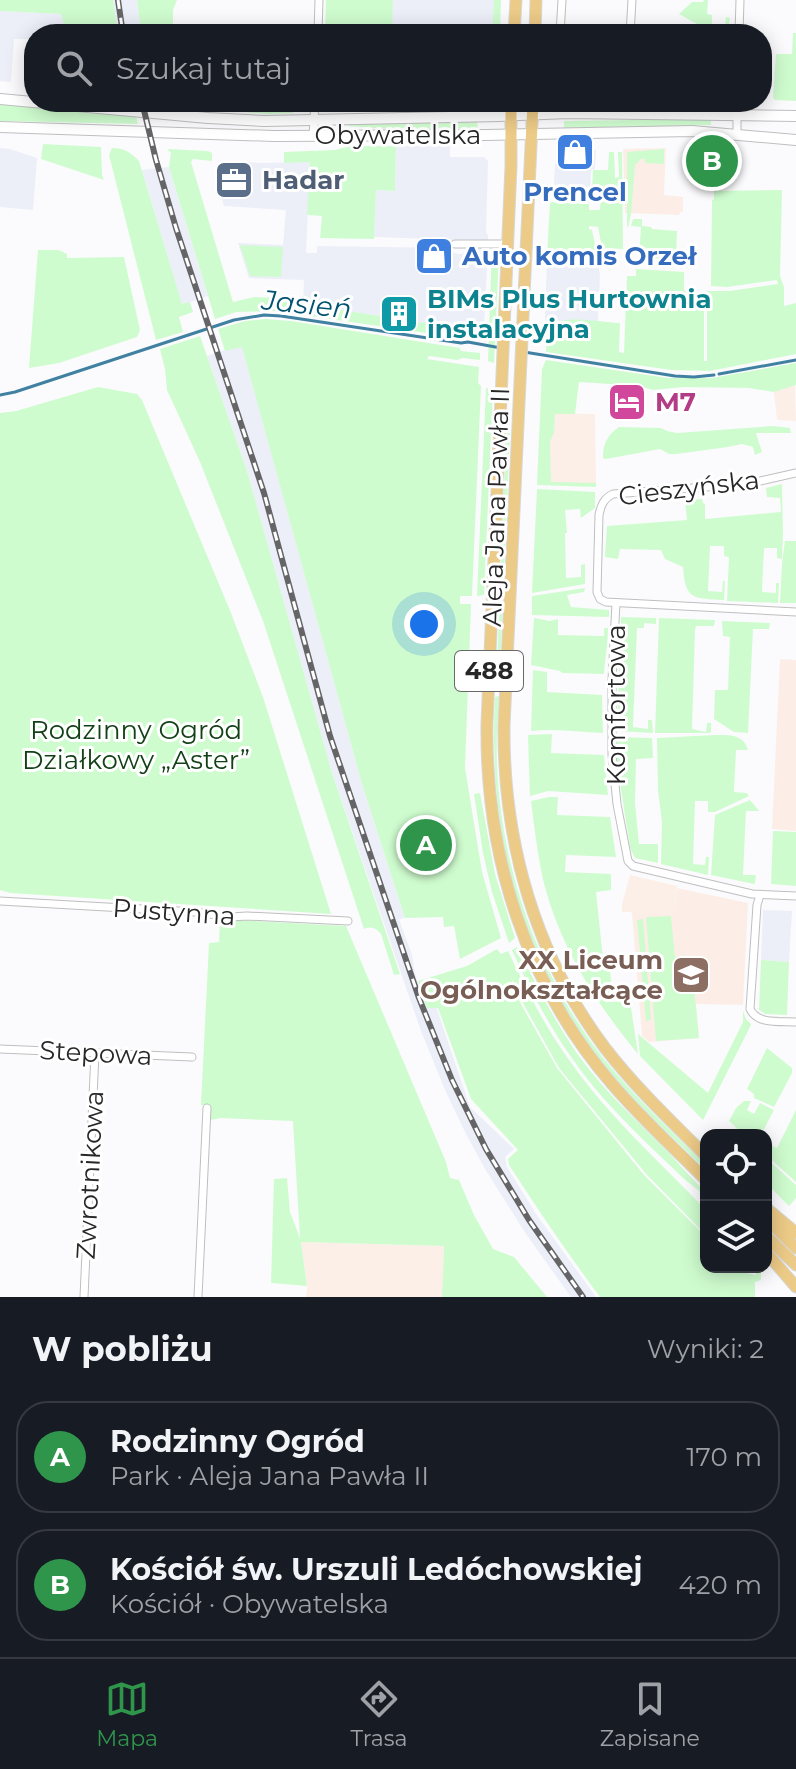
<!DOCTYPE html>
<html lang="pl">
<meta charset="utf-8">
<style>
:root{--surface:#171b24;--page:#20242c;--text:#f1f3f6;--muted:#9ea1a6;--line:#363941;--accent:#2f954b}
body{margin:0;font-family:Montserrat,sans-serif;background:var(--page);color:var(--text)}
.controls{position:absolute;right:24px;bottom:24px;display:grid;overflow:hidden;border-radius:16px;box-shadow:0 4px 20px #0003}
.controls button{width:72px;height:72px;display:grid;place-items:center;padding:0;border:0;border-bottom:2px solid var(--line);background:var(--surface);color:var(--text);font:40px sans-serif}
.you{position:absolute;left:424px;top:624px;width:28px;height:28px;margin:-20px;border:6px solid #fff;border-radius:50%;background:#1a73e8;box-shadow:0 0 0 12px #1a73e833}
.badge{display:grid;place-items:center;width:52px;height:52px;border-radius:50%;background:var(--accent);color:#fff;font-size:26px;font-weight:700}
.pin{position:absolute;translate:-50% -50%;border:4px solid #fff;box-shadow:0 2px 8px #0006}
.list{margin:0;padding:0;list-style:none}
h2{display:flex;justify-content:space-between;align-items:center;height:104px;margin:0;padding:0 32px;font-size:34px}
h2 small{font-size:26px;font-weight:400;color:var(--muted)}
.list li{display:grid;grid-template-columns:52px 1fr auto;gap:24px;align-items:center;box-sizing:border-box;height:112px;margin:0 16px 16px;padding:0 16px;border:2px solid var(--line);border-radius:32px}
.list b{display:block;font-size:30px;white-space:nowrap}
.list p{margin:0;font-size:26px;white-space:nowrap;color:var(--muted)}
.list em{font-size:26px;font-style:normal;color:var(--muted)}
.icon{flex:none;width:44px;height:44px;fill:none;stroke:currentColor;stroke-width:2;stroke-linecap:round;stroke-linejoin:round}
.map{position:relative;flex:none;width:796px;height:1297px;overflow:hidden}
.search{position:absolute;background:var(--surface);box-shadow:0 4px 20px #0003;left:24px;right:24px;top:24px;height:88px;display:flex;align-items:center;gap:20px;box-sizing:border-box;padding:0 28px;border-radius:32px;color:var(--muted);font-size:30px}
.sheet{height:360px;background:var(--surface)}
nav{display:flex;justify-content:space-around;align-items:center;box-sizing:border-box;height:112px;border-top:2px solid var(--line);background:var(--surface);font-size:22px;color:var(--muted)}
nav a{display:grid;justify-items:center;gap:4px}
nav .on{color:var(--accent)}
.map>svg:first-child{display:block}
.built{fill:#eceff8}
.industrial{fill:#fcefe7}
.education{fill:#fceee7}
.green{fill:#cffccf}
.lines{fill:none;stroke-linecap:round;stroke-linejoin:round}
.stream{stroke:#4081a2;stroke-width:3}
.street-casing{stroke:#bfbfc1;stroke-width:9}
.secondary-casing{stroke:#bfbfc1;stroke-width:12}
.primary-casing{stroke:#d8d8d8;stroke-width:13}
.street{stroke:#fff;stroke-width:7}
.secondary{stroke:#fff;stroke-width:10}
.primary{stroke:#ecca87;stroke-width:11}
.rail-casing{stroke:#656567;stroke-width:6}
.rail{stroke:#fff;stroke-width:3;stroke-dasharray:9;stroke-linecap:butt}
.labels{text-anchor:middle;stroke-width:6;stroke-linejoin:round;paint-order:stroke}
.shield{fill:#fff;stroke:#686868;stroke-width:2}
.shield-label{font-size:24px;font-weight:bold;fill:#272728}
.street-label{font-size:26px;fill:#272728;stroke:#fff}
.service-label{font-size:26px;font-weight:bold;fill:#4e5e75;stroke:#fff;text-anchor:start}
.shop-label{font-size:26px;font-weight:bold;fill:#366cbe;stroke:#fff}
.culture-label{font-size:26px;font-weight:bold;fill:#0d838f;stroke:#fff;text-anchor:start}
.hotel-label{font-size:26px;font-weight:bold;fill:#b23c85;stroke:#fff;text-anchor:start}
.park-label{font-size:26px;fill:#134117;stroke:#fff}
.education-label{font-size:26px;font-weight:bold;fill:#785e54;stroke:#fff;text-anchor:end}
.water-label{font-size:28px;font-style:italic;fill:#015271;stroke:#fff}
</style>
<div class="map">
<svg width="796" height="1297" viewBox="0 0 796 1297">
<rect width="100%" height="100%" fill="#fbfbfd"/>
<!-- built -->
<g class="built">
<path d="M 61,0 L 137,0 L 141,34 L 115,34 L 62,14 L 67,34 L 34,34 L 34,39 L 14,39 L 11,82 L 0,81 L 0,11 L 61,14 Z"/>
<path d="M 393,0 L 494,0 L 493,34 L 378,34 L 391,30 Z"/>
<path d="M 396,146 L 450,146 L 450,157 L 484,157 L 488,161 L 486,232 L 488,235 L 488,241 L 374,237 L 376,190 L 395,191 Z"/>
<path d="M 0,148 L 10,149 L 37,158 L 33,210 L 0,207 Z"/>
<path d="M 563,150 L 596,150 L 595,169 L 591,170 L 590,203 L 553,201 L 555,164 L 560,162 Z"/>
<path d="M 222,161 L 264,163 L 310,162 L 306,253 L 317,253 L 317,246 L 450,248 L 454,253 L 457,254 L 462,254 L 468,247 L 488,247 L 484,325 L 482,325 L 481,329 L 468,330 L 303,304 L 304,280 L 249,278 L 238,243 L 283,245 L 286,210 L 224,206 L 222,199 Z"/>
<path d="M 169,167 L 208,296 L 182,305 L 142,170 Z"/>
<path d="M 560,253 L 597,254 L 600,276 L 598,322 L 566,320 L 547,326 L 545,318 L 547,256 L 559,257 Z"/>
<path d="M 242,346 L 362,784 L 405,918 L 399,919 L 412,955 L 415,974 L 427,1008 L 436,1006 L 470,1107 L 514,1149 L 505,1157 L 507,1167 L 536,1214 L 596,1297 L 571,1297 L 526,1234 L 485,1169 L 466,1134 L 445,1090 L 421,1031 L 332,773 L 247,471 L 207,356 L 221,351 Z"/>
<path d="M 763,910 L 792,911 L 789,962 L 761,960 Z"/>
</g>
<!-- industrial -->
<g class="industrial">
<path d="M 795,384 L 796,421 L 777,420 L 774,392 Z"/>
<path d="M 555,413 L 595,414 L 596,483 L 551,483 L 550,442 L 554,433 Z"/>
<path d="M 630,875 L 677,886 L 674,914 L 632,914 L 631,912 L 622,912 L 622,904 Z"/>
<path d="M 301,1242 L 444,1246 L 442,1297 L 306,1297 L 307,1286 Z"/>
</g>
<!-- education -->
<g class="education">
<path d="M 666,148 L 664,195 L 683,197 L 683,212 L 680,212 L 679,215 L 625,213 L 623,149 Z"/>
<path d="M 780,659 L 796,660 L 796,831 L 772,829 Z"/>
<path d="M 677,888 L 748,903 L 743,1005 L 696,1004 L 699,1038 L 649,1042 L 642,1036 L 632,914 L 674,914 Z"/>
</g>
<!-- green -->
<g class="green">
<path d="M 0,0 L 113,0 L 118,34 L 67,34 L 61,14 L 0,11 Z"/>
<path d="M 137,0 L 177,0 L 173,10 L 173,34 L 141,34 Z"/>
<path d="M 326,0 L 393,0 L 392,29 L 492,33 L 494,0 L 501,0 L 500,34 L 325,34 Z"/>
<path d="M 704,0 L 718,0 L 708,0 L 707,14 L 712,15 L 712,24 L 725,25 L 726,17 L 730,18 L 728,30 L 704,28 L 679,14 L 692,2 L 703,2 Z"/>
<path d="M 793,33 L 796,33 L 796,101 L 775,100 L 773,98 L 776,54 L 792,54 Z"/>
<path d="M 146,102 L 300,109 L 292,113 L 268,114 L 146,104 Z"/>
<path d="M 0,104 L 136,116 L 138,124 L 0,121 Z"/>
<path d="M 711,119 L 711,125 L 564,128 L 564,121 Z"/>
<path d="M 477,122 L 478,129 L 387,129 L 348,126 L 348,124 Z"/>
<path d="M 43,144 L 101,147 L 102,175 L 104,180 L 41,159 Z"/>
<path d="M 351,146 L 396,146 L 395,191 L 376,190 L 374,239 L 320,238 L 322,216 L 307,215 L 310,162 L 284,163 L 284,152 L 335,150 Z"/>
<path d="M 112,148 C 125,148 130,152 139,161 L 182,304 L 190,302 L 193,312 L 179,317 L 183,332 L 156,340 L 109,155 Z"/>
<path d="M 167,149 L 208,151 L 212,153 L 212,161 L 193,159 L 191,162 L 233,302 L 254,297 L 304,299 L 304,304 L 468,330 L 461,331 L 454,337 L 275,311 L 236,312 L 215,319 L 169,167 L 171,153 Z"/>
<path d="M 664,149 L 664,164 L 645,163 L 645,159 L 641,159 L 635,165 L 631,215 L 628,227 L 627,227 L 627,152 Z"/>
<path d="M 609,152 L 614,152 L 615,178 L 619,177 L 618,152 L 622,152 L 623,249 L 602,248 L 598,227 L 589,226 L 589,229 L 592,230 L 597,254 L 561,253 L 560,257 L 547,256 L 550,202 L 589,204 L 589,210 L 600,210 L 601,189 L 592,188 L 593,170 L 608,170 Z"/>
<path d="M 782,190 L 780,276 L 784,287 L 784,306 L 796,303 L 796,354 L 710,371 L 671,370 L 546,352 L 547,326 C 566,314 598,322 620,323 L 619,352 L 624,353 L 627,276 L 636,276 L 636,269 L 684,272 L 684,290 L 688,294 L 704,294 L 704,361 L 707,361 L 707,291 L 729,291 L 778,284 L 777,280 L 727,287 L 711,286 L 712,200 L 714,199 L 714,191 Z"/>
<path d="M 633,219 L 642,219 L 642,226 L 651,227 L 652,229 L 677,231 L 676,260 L 639,257 L 641,227 L 631,226 Z"/>
<path d="M 240,245 L 283,247 L 281,277 L 250,276 Z"/>
<path d="M 492,248 L 498,249 L 499,254 L 494,363 L 488,361 Z"/>
<path d="M 38,250 L 59,250 L 67,254 L 67,258 L 124,257 L 140,330 L 137,337 L 59,363 L 29,368 Z"/>
<path d="M 266,319 L 291,321 L 460,348 L 461,351 L 480,353 L 480,360 L 463,358 L 457,360 L 429,356 L 427,359 L 479,367 L 478,383 L 481,386 L 472,596 L 460,596 L 460,604 L 471,604 L 465,768 L 482,872 L 501,938 L 460,959 L 454,926 L 444,927 L 443,917 L 405,918 L 362,784 L 242,347 L 225,351 L 218,329 L 245,321 Z"/>
<path d="M 200,336 L 247,471 L 332,773 L 400,974 L 394,975 L 381,934 C 376,928 372,926 364,929 L 263,621 L 200,462 L 167,390 L 165,369 L 160,349 Z"/>
<path d="M 546,360 L 668,378 L 712,378 L 796,363 L 796,385 L 774,392 L 749,388 L 684,387 L 653,390 L 639,386 L 579,382 L 575,414 L 555,414 L 554,433 L 550,442 L 551,482 L 596,483 L 596,487 L 537,485 L 542,369 Z"/>
<path d="M 98,387 L 137,394 L 142,400 L 231,613 L 263,697 L 331,914 L 10,893 L 0,890 L 0,413 L 16,411 Z"/>
<path d="M 486,388 L 493,389 L 484,595 L 477,596 Z"/>
<path d="M 774,426 L 790,428 L 791,433 L 756,433 L 762,452 L 755,455 L 753,447 L 742,444 L 728,447 L 676,454 L 669,454 L 660,449 L 606,459 L 603,458 L 603,456 C 603,444 608,434 619,427 L 661,428 L 667,431 L 677,433 Z"/>
<path d="M 508,431 L 510,433 L 499,690 L 496,690 L 506,433 Z"/>
<path d="M 782,484 L 783,533 L 782,559 L 777,558 L 777,548 L 764,548 L 762,592 L 776,593 L 776,583 L 779,583 L 778,603 L 727,601 L 729,557 L 724,556 L 724,546 L 710,546 L 708,591 L 722,592 L 723,581 L 725,581 L 724,600 C 694,598 685,601 683,567 L 665,559 L 661,550 L 620,549 L 618,559 L 605,557 L 607,526 L 687,520 L 685,500 L 702,499 L 703,503 L 705,504 L 705,519 L 781,512 L 780,498 L 767,497 L 766,488 Z"/>
<path d="M 537,489 L 595,492 L 595,508 L 581,518 L 580,509 L 565,510 L 567,533 L 565,533 L 566,578 L 581,577 L 581,565 L 585,564 L 585,584 L 532,593 Z"/>
<path d="M 785,541 L 796,541 L 796,603 L 780,603 L 782,564 Z"/>
<path d="M 585,588 L 584,592 L 567,595 L 571,607 L 609,610 L 609,617 L 532,615 L 532,596 Z"/>
<path d="M 621,617 L 656,618 L 656,624 L 644,623 L 644,628 L 637,628 L 633,727 L 648,729 L 648,720 L 652,720 L 653,733 L 617,731 Z"/>
<path d="M 534,618 L 550,621 L 558,619 L 558,635 L 604,636 L 604,628 L 608,628 C 608,644 605,658 604,674 L 562,673 L 560,671 L 531,665 Z"/>
<path d="M 659,618 L 715,620 L 714,626 L 696,626 L 695,630 L 692,729 L 706,732 L 707,723 L 711,723 L 711,732 L 709,733 L 655,733 Z"/>
<path d="M 722,621 L 770,623 L 769,629 L 753,629 L 748,733 L 734,732 L 714,719 L 715,690 L 728,690 L 730,637 L 723,636 Z"/>
<path d="M 533,670 L 547,672 L 547,692 L 602,695 L 603,733 C 579,732 555,728 531,731 Z"/>
<path d="M 499,696 C 498,719 496,741 497,764 C 501,869 539,977 604,1059 C 635,1097 671,1131 706,1165 L 706,1170 C 670,1135 633,1101 601,1061 C 517,953 488,831 495,697 Z"/>
<path d="M 552,734 L 551,753 L 604,755 L 608,795 L 548,791 L 530,796 L 528,735 Z"/>
<path d="M 715,735 C 729,735 744,734 748,750 L 736,750 L 734,792 L 747,793 L 749,796 L 715,812 L 708,812 L 708,801 L 695,801 L 693,864 L 705,865 L 706,857 L 709,857 L 708,875 L 661,864 L 662,822 L 658,791 L 657,738 Z"/>
<path d="M 617,737 L 652,738 L 653,758 L 636,759 L 635,803 L 639,844 L 658,844 L 658,863 L 635,858 L 630,848 L 616,756 Z"/>
<path d="M 480,793 L 495,874 L 515,938 L 509,943 L 492,892 L 483,853 L 474,794 Z"/>
<path d="M 549,797 L 558,797 L 557,815 L 610,817 L 616,857 L 566,855 L 565,872 L 611,874 L 611,890 L 596,892 L 603,959 L 609,959 L 613,1002 L 630,1001 L 638,1054 C 595,1002 557,942 542,875 C 537,850 534,825 531,801 Z"/>
<path d="M 750,800 L 759,811 L 746,811 L 743,875 L 756,875 L 755,883 L 754,884 L 711,875 L 715,815 Z"/>
<path d="M 773,831 L 796,832 L 796,886 L 771,884 Z"/>
<path d="M 671,916 L 675,957 L 691,956 L 699,1038 L 656,1041 L 646,917 Z"/>
<path d="M 220,919 L 346,926 L 446,1162 L 450,1178 L 459,1180 L 474,1215 L 493,1249 L 514,1257 L 547,1297 L 442,1297 L 444,1246 L 301,1242 L 307,1286 L 271,1283 L 274,1179 L 287,1178 L 290,1212 L 300,1238 L 293,1121 L 221,1118 L 210,1120 L 211,1107 L 201,1105 L 209,943 L 219,942 Z"/>
<path d="M 643,919 L 651,1020 L 646,1021 L 637,920 Z"/>
<path d="M 517,947 L 519,949 C 535,984 554,1019 576,1052 C 602,1089 636,1120 668,1152 C 681,1166 693,1180 706,1193 L 706,1197 C 698,1189 691,1185 683,1178 C 657,1153 629,1127 605,1100 C 565,1055 536,1004 512,950 Z"/>
<path d="M 497,949 L 501,954 L 508,951 C 527,991 546,1029 572,1064 C 610,1118 661,1163 706,1210 L 700,1216 L 706,1222 L 706,1235 L 647,1175 L 559,1068 L 524,1005 L 510,975 L 522,1006 L 557,1068 L 644,1175 L 706,1237 L 706,1267 L 736,1267 L 742,1272 L 756,1275 L 756,1273 L 743,1271 L 747,1267 L 757,1267 L 761,1272 L 761,1280 L 755,1282 L 755,1297 L 600,1297 C 568,1254 538,1210 509,1165 L 508,1159 L 518,1150 L 471,1099 L 438,1008 L 427,1008 L 418,981 L 467,966 Z"/>
<path d="M 761,960 L 789,962 L 787,1015 L 765,1014 L 759,1010 Z"/>
<path d="M 743,1011 L 746,1019 L 751,1024 L 750,1027 L 703,1120 L 640,1056 L 638,1034 L 708,1093 L 743,1022 Z"/>
<path d="M 767,1048 L 792,1068 L 792,1073 L 774,1107 L 754,1098 L 754,1094 L 747,1089 Z"/>
<path d="M 744,1101 L 751,1101 L 747,1110 L 754,1114 L 760,1103 L 774,1110 L 761,1135 L 744,1135 L 729,1121 L 736,1108 Z"/>
<path d="M 796,1110 L 796,1182 L 766,1155 L 766,1143 L 777,1148 Z"/>
<path d="M 766,1158 L 796,1185 L 796,1198 L 789,1206 L 766,1183 Z"/>
</g>
<g class="lines">
<!-- stream -->
<g class="stream">
<path d="M 524,352 L 675,376 L 694,377 L 714,375"/>
<path d="M 719,374 L 796,360"/>
<path d="M 0,395 L 15,392 L 234,320 L 264,315 L 281,316 L 461,343 L 468,342 L 501,348"/>
</g>
<defs>
<g id="street">
<path d="M 318,34 L 319,0"/>
<path d="M 560,34 L 562,0"/>
<path d="M 630,34 L 632,0"/>
<path d="M 739,34 L 740,0"/>
<path d="M 626,114 L 627,102"/>
<path d="M 737,134 L 737,102"/>
<path d="M 313,136 L 315,102"/>
<path d="M 455,244 L 508,244"/>
<path d="M 796,473 L 747,484 L 613,494 C 604,498 601,505 599,515 L 597,592 L 600,599 L 606,602 L 796,612"/>
<path d="M 616,603 L 612,680 L 612,754 L 617,804 L 628,861 L 633,866 L 752,894 L 796,896"/>
<path d="M 760,895 L 757,905 L 750,1009 C 758,1025 780,1021 796,1022"/>
<path d="M 0,901 L 195,912 L 231,917 L 247,916 L 348,921"/>
<path d="M 0,1049 L 192,1057"/>
<path d="M 84,1297 L 95,1053"/>
<path d="M 198,1297 L 207,1108"/>
</g>
<g id="secondary">
<path d="M 0,99 L 208,118 L 264,121 L 498,116 L 568,113 L 796,116"/>
<path d="M 0,127 L 274,136 L 484,135 L 692,131 L 796,140"/>
</g>
<g id="primary">
<path d="M 514,34 L 516,0"/>
<path d="M 535,34 L 536,0"/>
<path d="M 511,102 L 511,166 L 487,723 C 485,855 525,983 612,1084 C 641,1118 674,1148 706,1180"/>
<path d="M 533,102 L 504,726 C 503,842 535,955 605,1048 C 635,1087 671,1121 706,1156"/>
<path d="M 766,1208 L 796,1233"/>
<path d="M 766,1218 L 796,1248"/>
<path d="M 766,1236 L 796,1265"/>
<path d="M 766,1252 L 796,1287"/>
</g>
</defs>
<!-- street casing -->
<use href="#street" class="street-casing"/>
<!-- secondary casing -->
<use href="#secondary" class="secondary-casing"/>
<!-- primary casing -->
<use href="#primary" class="primary-casing"/>
<!-- street -->
<use href="#street" class="street"/>
<!-- secondary -->
<use href="#secondary" class="secondary"/>
<!-- primary -->
<use href="#primary" class="primary"/>
<defs>
<g id="rail">
<path d="M 118,0 L 123,34"/>
<path d="M 142,102 L 156,160 L 176,228 L 264,493 L 330,736 L 419,998 L 452,1080 L 486,1149 L 529,1220 L 583,1297"/>
</g>
</defs>
<!-- rail casing -->
<use href="#rail" class="rail-casing"/>
<!-- rail -->
<use href="#rail" class="rail"/>
</g>
<!-- icons -->
<defs>
<symbol id="shop-square" viewBox="-11 -11 22 22"><rect x="-9" y="-9" width="18" height="18" rx="4" fill="#3f7fe0" stroke="#fff"/><path d="M-5-2.5h2.3a2.7 3.5 0 0 1 5.4 0H5L5.5 6h-11ZM-1.5-2.5h3a1.5 2.3 0 0 0-3 0Z" fill="#fff"/></symbol>
<symbol id="office-square" viewBox="-11 -11 22 22"><rect x="-9" y="-9" width="18" height="18" rx="4" fill="#5c6f8a" stroke="#fff"/><path d="M-6-3h4V-5.5h4V-3h4V5H-6ZM-1-4.5V-3h2v-1.5ZM-6 0V1H6V0Z" fill="#fff"/></symbol>
<symbol id="building-square" viewBox="-11 -11 22 22"><rect x="-9" y="-9" width="18" height="18" rx="4" fill="#0f9aa8" stroke="#fff"/><path d="M-4-6H4V6H1V3H-1V6H-4ZM-2.5-4.3h1.7v1.8h-1.7ZM.8-4.3h1.7v1.8H.8ZM-2.5-1h1.7V.8h-1.7ZM.8-1h1.7V.8H.8Z" fill="#fff"/></symbol>
<symbol id="hotel-square" viewBox="-11 -11 22 22"><rect x="-9" y="-9" width="18" height="18" rx="4" fill="#d1479c" stroke="#fff"/><path d="M-6-4.5h1.5V1H6V5H4.5V3h-9V5H-6ZM-4 0a1.8 1.8 0 1 1 3.6 0ZM.5 0V-2.5h3Q6-2.5 6 0Z" fill="#fff"/></symbol>
<symbol id="school-square" viewBox="-11 -11 22 22"><rect x="-9" y="-9" width="18" height="18" rx="4" fill="#8d6e63" stroke="#fff"/><path d="M0-5L7-2L0 1L-7-2ZM-4 1L0 2.5L4 1V4Q0 6-4 4Z" fill="#fff"/></symbol>
</defs>
<g fill-rule="evenodd">
<use href="#shop-square" x="553" y="130" width="44" height="44"/>
<use href="#office-square" x="212" y="158" width="44" height="44"/>
<use href="#shop-square" x="412" y="234" width="44" height="44"/>
<use href="#building-square" x="377" y="292" width="44" height="44"/>
<use href="#hotel-square" x="605" y="380" width="44" height="44"/>
<use href="#school-square" x="669" y="953" width="44" height="44"/>
</g>
<g class="labels">
<!-- shield labels -->
<rect class="shield" x="455" y="651" width="68" height="40" rx="6"/>
<g class="shield-label">
<text x="489" y="679">488</text>
</g>
<!-- street labels -->
<g class="street-label">
<text x="398" y="144">Obywatelska</text>
<text transform="translate(689 488) rotate(-7)" y="9">Cieszyńska</text>
<text transform="translate(496 507) rotate(-88)" y="9">Aleja Jana Pawła II</text>
<text transform="translate(616 705) rotate(-90)" y="9">Komfortowa</text>
<text transform="translate(174 912) rotate(4)" y="9">Pustynna</text>
<text transform="translate(96 1053) rotate(3)" y="9">Stepowa</text>
<text transform="translate(90 1175) rotate(-87)" y="9">Zwrotnikowa</text>
</g>
<!-- service labels -->
<g class="service-label">
<text x="262" y="189">Hadar</text>
</g>
<!-- shop labels -->
<g class="shop-label">
<text x="575" y="201">Prencel</text>
<text x="462" y="265" text-anchor="start">Auto komis Orzeł</text>
</g>
<!-- culture labels -->
<g class="culture-label">
<text x="427" y="308">BIMs Plus Hurtownia<tspan x="427" dy="30">instalacyjna</tspan></text>
</g>
<!-- hotel labels -->
<g class="hotel-label">
<text x="655" y="411">M7</text>
</g>
<!-- park labels -->
<g class="park-label">
<text x="136" y="739">Rodzinny Ogród<tspan x="136" dy="30">Działkowy „Aster”</tspan></text>
</g>
<!-- education labels -->
<g class="education-label">
<text x="663" y="969">XX Liceum<tspan x="663" dy="30">Ogólnokształcące</tspan></text>
</g>
<!-- water labels -->
<g class="water-label">
<text transform="translate(307 304) rotate(6)" y="10">Jasień</text>
</g>
</g>
</svg>
<div class="controls">
<button><svg class="icon" aria-label="locate" viewBox="0 0 24 24"><circle cx="12" cy="12" r="6"/><path d="M12 2v4M12 18v4M2 12h4M18 12h4"/></svg></button>
<button><svg class="icon" aria-label="layers" viewBox="0 0 24 24"><path d="M12 4l9 5-9 5-9-5zM3 14l9 5 9-5"/></svg></button>
</div>
<div class="you"></div>
<div class="pin badge" style="left:426px;top:845px">A</div>
<div class="pin badge" style="left:712px;top:161px">B</div>
<div class="search"><svg class="icon" aria-label="search" viewBox="0 0 24 24"><circle cx="10" cy="10" r="6"/><path d="M15 15l6 6"/></svg>Szukaj tutaj</div>
</div>
<section class="sheet">
<h2>W pobliżu<small>Wyniki: 2</small></h2>
<ul class="list">
<li><span class="badge">A</span><div><b>Rodzinny Ogród</b><p>Park · Aleja Jana Pawła II</p></div><em>170 m</em></li>
<li><span class="badge">B</span><div><b>Kościół św. Urszuli Ledóchowskiej</b><p>Kościół · Obywatelska</p></div><em>420 m</em></li>
</ul>
</section>
<nav>
<a class="on"><svg class="icon" aria-label="map" viewBox="0 0 24 24"><path d="M3 6l6-2 6 2 6-2v14l-6 2-6-2-6 2zM9 4v14M15 6v14"/></svg>Mapa</a>
<a><svg class="icon" aria-label="directions" viewBox="0 0 24 24"><path d="M12 3l9 9-9 9-9-9zM9 14v-3h6M13 9l2 2-2 2"/></svg>Trasa</a>
<a><svg class="icon" aria-label="saved" viewBox="0 0 24 24"><path d="M7 4h10v16l-5-4-5 4z"/></svg>Zapisane</a>
</nav>
